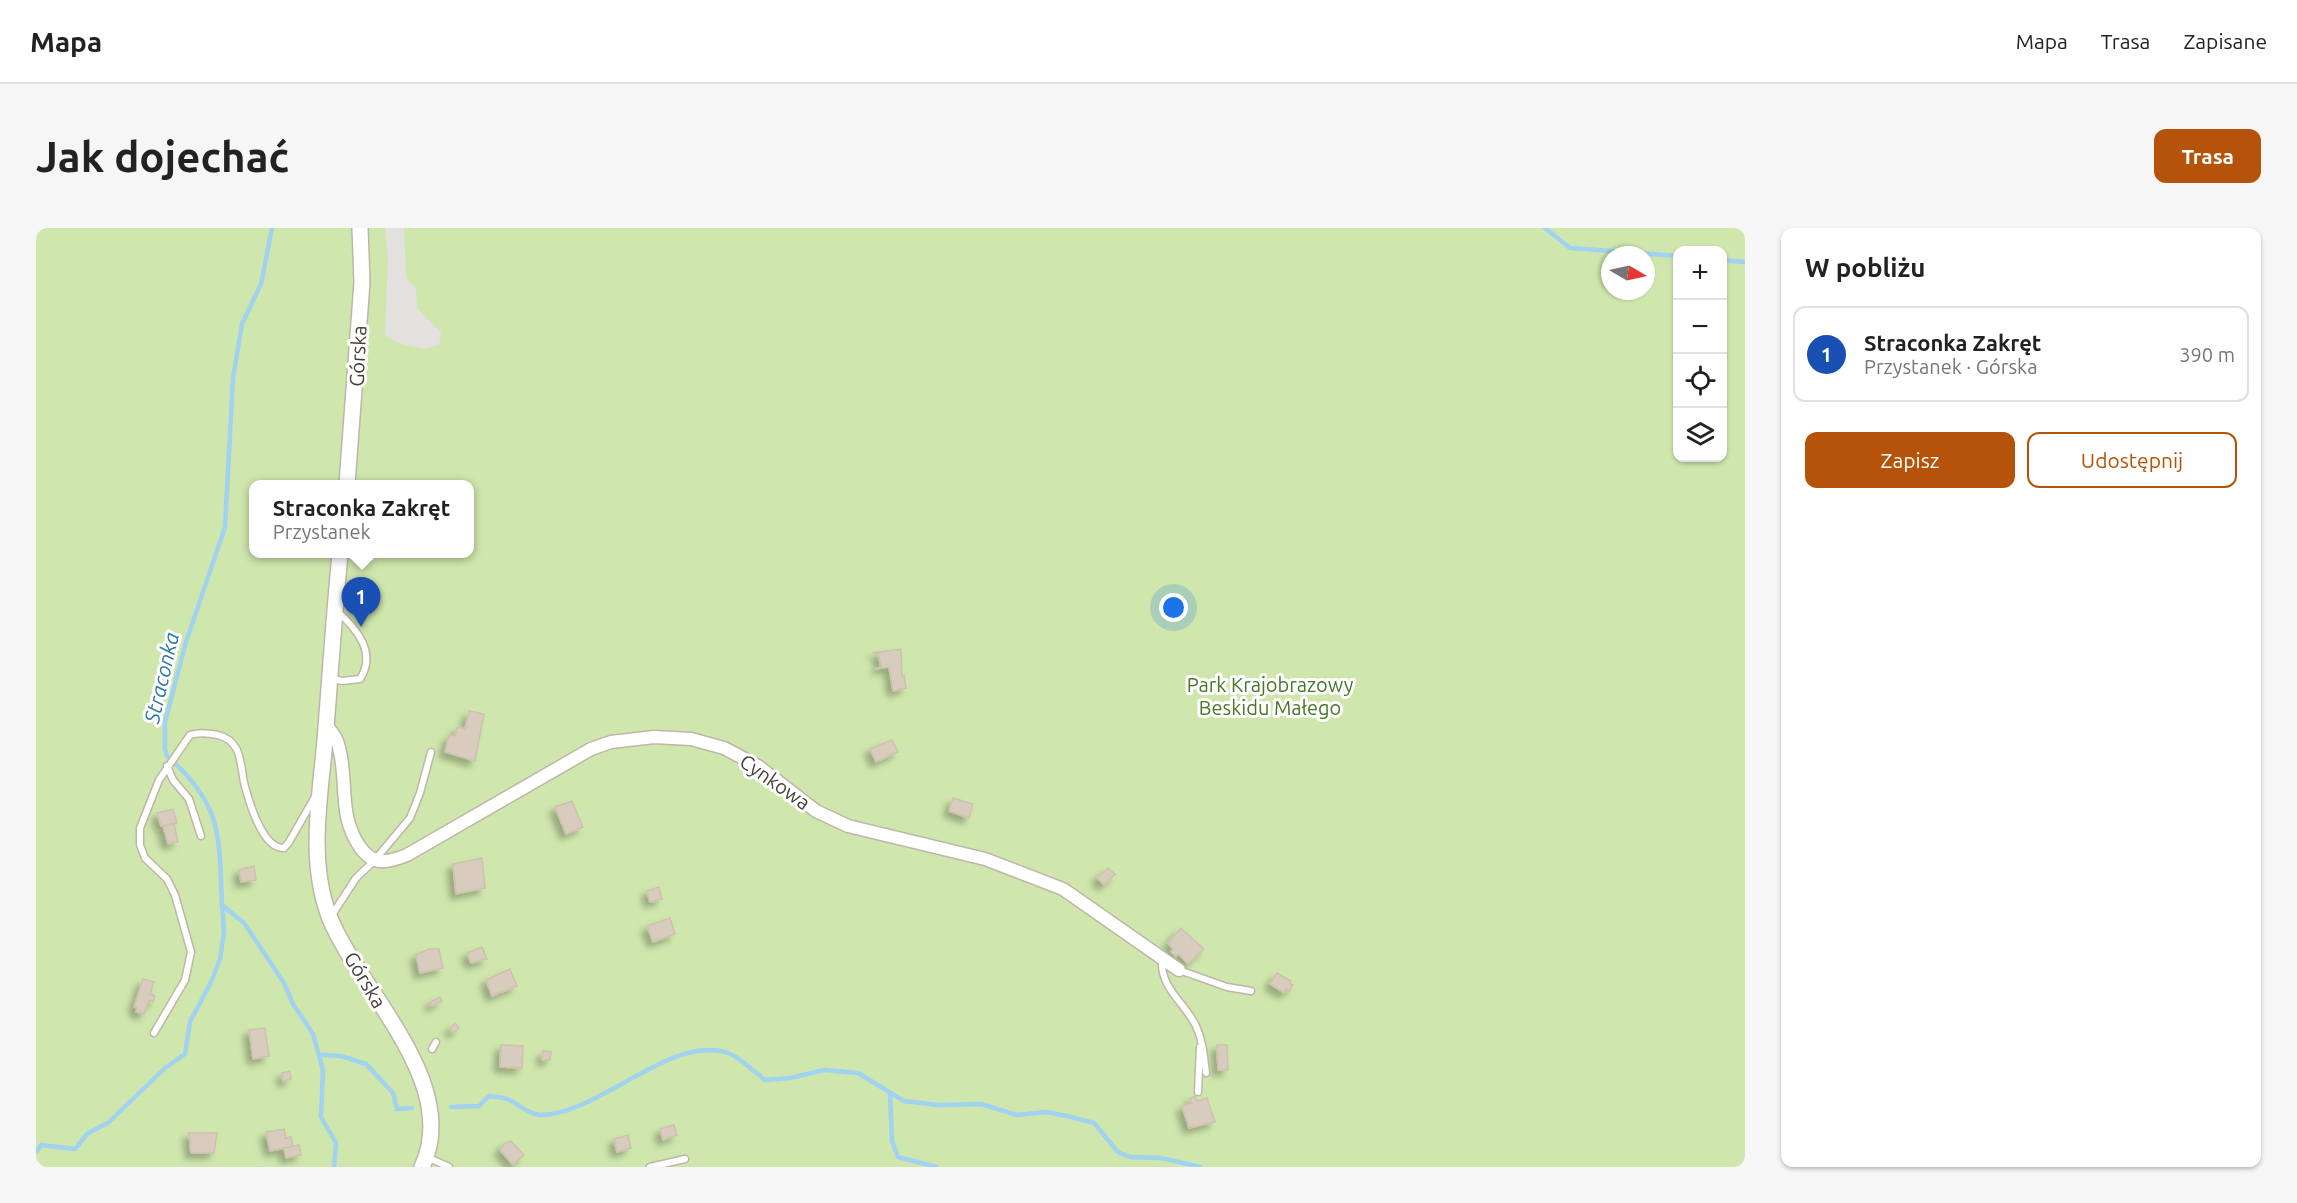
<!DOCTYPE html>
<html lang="pl">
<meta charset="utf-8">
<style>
:root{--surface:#fff;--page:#f6f6f6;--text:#222;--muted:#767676;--line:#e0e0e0;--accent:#b45309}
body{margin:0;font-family:Ubuntu,sans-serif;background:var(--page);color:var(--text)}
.controls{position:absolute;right:18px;top:18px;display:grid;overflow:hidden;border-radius:12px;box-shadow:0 2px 4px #0004}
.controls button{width:54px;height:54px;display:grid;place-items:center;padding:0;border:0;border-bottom:2px solid var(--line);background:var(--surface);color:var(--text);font:30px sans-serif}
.compass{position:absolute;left:1565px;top:18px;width:54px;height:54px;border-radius:50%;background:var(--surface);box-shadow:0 2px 4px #0004;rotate:99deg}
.you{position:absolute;left:1138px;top:380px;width:21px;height:21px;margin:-15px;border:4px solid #fff;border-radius:50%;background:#1a73e8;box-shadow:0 0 0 9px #1a73e833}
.badge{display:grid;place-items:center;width:39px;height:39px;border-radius:50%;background:var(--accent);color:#fff;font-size:20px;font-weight:700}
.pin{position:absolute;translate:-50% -50px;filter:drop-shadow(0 2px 3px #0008)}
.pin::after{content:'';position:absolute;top:32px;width:21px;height:18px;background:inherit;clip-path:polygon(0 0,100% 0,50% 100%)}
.popup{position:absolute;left:213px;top:252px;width:225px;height:78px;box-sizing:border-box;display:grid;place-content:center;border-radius:12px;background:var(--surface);filter:drop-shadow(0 2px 4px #0005);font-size:20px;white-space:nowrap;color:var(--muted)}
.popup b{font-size:22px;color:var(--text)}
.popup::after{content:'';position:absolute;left:50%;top:100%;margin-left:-12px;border:12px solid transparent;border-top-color:var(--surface)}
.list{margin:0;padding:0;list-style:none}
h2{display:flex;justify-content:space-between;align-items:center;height:78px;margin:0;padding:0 24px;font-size:26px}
h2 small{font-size:20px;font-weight:400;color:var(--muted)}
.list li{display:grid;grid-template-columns:39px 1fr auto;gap:18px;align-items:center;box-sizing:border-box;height:96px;margin:0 12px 12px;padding:0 12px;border:2px solid var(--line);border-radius:12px}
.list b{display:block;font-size:22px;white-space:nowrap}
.list p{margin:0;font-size:20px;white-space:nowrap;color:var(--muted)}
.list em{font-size:20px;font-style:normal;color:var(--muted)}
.actions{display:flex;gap:12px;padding:18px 24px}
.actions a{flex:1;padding:14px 0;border:2px solid var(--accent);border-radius:12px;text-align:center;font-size:21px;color:var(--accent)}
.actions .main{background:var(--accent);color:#fff}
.icon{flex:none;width:33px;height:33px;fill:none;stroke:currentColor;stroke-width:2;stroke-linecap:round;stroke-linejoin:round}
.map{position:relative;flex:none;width:1709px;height:939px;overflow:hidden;border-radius:12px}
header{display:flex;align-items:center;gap:36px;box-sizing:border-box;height:84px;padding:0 30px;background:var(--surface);border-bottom:2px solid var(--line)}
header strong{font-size:28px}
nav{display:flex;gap:33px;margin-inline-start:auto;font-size:21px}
.intro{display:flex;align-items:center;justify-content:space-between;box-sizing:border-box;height:144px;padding:0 36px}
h1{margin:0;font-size:42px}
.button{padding:15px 27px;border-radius:12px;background:var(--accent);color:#fff;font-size:21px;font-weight:700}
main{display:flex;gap:36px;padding:0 36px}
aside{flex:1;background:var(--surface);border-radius:12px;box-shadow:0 2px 4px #0004}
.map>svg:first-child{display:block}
.green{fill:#cfe7ad;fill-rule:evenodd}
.parking{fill:#e3e1dd}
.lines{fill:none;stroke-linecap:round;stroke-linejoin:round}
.stream{stroke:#a1d2f0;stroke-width:4.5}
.building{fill:#d7ccbd;stroke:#cfc1ae;stroke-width:1.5;filter:url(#shadow)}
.service-casing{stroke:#beb6a8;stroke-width:9}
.minor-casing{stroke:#beb6a8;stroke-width:15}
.tertiary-casing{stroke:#beb6a8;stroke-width:18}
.service{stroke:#fff;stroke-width:6}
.minor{stroke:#fff;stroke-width:12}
.tertiary{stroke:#fff;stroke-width:15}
.labels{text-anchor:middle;stroke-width:6;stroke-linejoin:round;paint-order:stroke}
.street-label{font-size:20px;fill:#453e35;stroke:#fff}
.park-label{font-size:20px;fill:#487728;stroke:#fff}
.water-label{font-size:21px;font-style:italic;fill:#2d78a9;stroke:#fff}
</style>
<header>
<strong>Mapa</strong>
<nav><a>Mapa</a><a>Trasa</a><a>Zapisane</a></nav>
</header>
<div class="intro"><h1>Jak dojechać</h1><a class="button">Trasa</a></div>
<main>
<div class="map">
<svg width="1709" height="939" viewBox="0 0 1709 939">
<defs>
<filter id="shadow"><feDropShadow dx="-5.5" dy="5.5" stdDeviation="3" flood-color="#0004"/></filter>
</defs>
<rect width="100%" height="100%" fill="#f3eee5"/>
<!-- green -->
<path class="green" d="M 0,0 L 1709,0 L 1709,939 L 0,939 ZM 1642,22 L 1686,22 L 1686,230 L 1642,230 ZM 1574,27 L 1610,27 L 1610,63 L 1574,63 ZM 217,256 L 433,256 L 433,326 L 217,326 Z"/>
<!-- parking -->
<path class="parking" d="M 349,0 L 368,0 L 370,50 L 380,60 L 381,80 L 405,104 L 403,117 L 388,121 L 366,116 L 349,108 L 352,32 Z"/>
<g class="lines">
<!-- stream -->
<g class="stream">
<path d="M 236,0 L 225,56 L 206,96 L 197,150 L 189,299 L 150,414 L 129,494 L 129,521 L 131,528 C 187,577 183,607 186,677 L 208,695 L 248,755 L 257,776 L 277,806 L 287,842 L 285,889 L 300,915 L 298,939"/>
<path d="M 1509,0 L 1534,20 L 1642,28"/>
<path d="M 1686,32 L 1709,34"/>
<path d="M 285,827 L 305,828 L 330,836 L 357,865 L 361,881 L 376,880"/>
<path d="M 854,865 L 856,913 L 862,929 L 901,939"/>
<path d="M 415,879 L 443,878 L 453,868 C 459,869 465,869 471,871 C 482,875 491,886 504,887 C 561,888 636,805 692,825 C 704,829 718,844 729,852 L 754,850 L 788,842 L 822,845 L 868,873 L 902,877 L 945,876 L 981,887 L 1010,884 L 1031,888 L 1058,895 L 1082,924 L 1094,929 L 1125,930 L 1164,939"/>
<path d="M 0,924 L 5,917 L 39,921 L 51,906 L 73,894 L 129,840 L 149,826 L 154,794 L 176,752 L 184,731 L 188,704 L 186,677"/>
</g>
</g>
<!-- building -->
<g class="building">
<path d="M 865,421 L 866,448 L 868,447 L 870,460 L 857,463 L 853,439 L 839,441 L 845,439 L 842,425 L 836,425 Z"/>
<path d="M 433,483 L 448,486 L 439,533 L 409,524 L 413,507 L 419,508 L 421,499 L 429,501 Z"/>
<path d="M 856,512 L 862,524 L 840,534 L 834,521 Z"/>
<path d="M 917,570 L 937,576 L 933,590 L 913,583 Z"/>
<path d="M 536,573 L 547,599 L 530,606 L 519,579 Z"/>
<path d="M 137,581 L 141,595 L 125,598 L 121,585 Z"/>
<path d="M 138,596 L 142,614 L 132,616 L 127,598 Z"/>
<path d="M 446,630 L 449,660 L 420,666 L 417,636 Z"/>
<path d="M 218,638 L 220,652 L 205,654 L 203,642 Z"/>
<path d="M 1072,640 L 1079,646 L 1068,657 L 1061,650 Z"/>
<path d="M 623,659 L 626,671 L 614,674 L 611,663 Z"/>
<path d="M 634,690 L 639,706 L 617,714 L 611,698 Z"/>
<path d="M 1145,700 L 1168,721 L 1152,736 L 1142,726 L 1140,729 L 1135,724 L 1137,721 L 1132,715 Z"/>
<path d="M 446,719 L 451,731 L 435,735 L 431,725 Z"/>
<path d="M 393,721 L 403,721 L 407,740 L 384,745 L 380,727 Z"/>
<path d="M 474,741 L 481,758 L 456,768 L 450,752 Z"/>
<path d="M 1241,745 L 1255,753 L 1254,756 L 1257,757 L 1253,763 L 1250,761 L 1248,765 L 1234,756 Z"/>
<path d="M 107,751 L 118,754 L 114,766 L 119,768 L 117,774 L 113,772 L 108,786 L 100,784 L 101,780 L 98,779 Z"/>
<path d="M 404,769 L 406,773 L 396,778 L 394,774 Z"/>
<path d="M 419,795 L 423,800 L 418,805 L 414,800 Z"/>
<path d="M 229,800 L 233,828 L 217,831 L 213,802 Z"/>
<path d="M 465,817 L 487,818 L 486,840 L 464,839 Z"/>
<path d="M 1181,817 L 1191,817 L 1192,842 L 1182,842 Z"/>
<path d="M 507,823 L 515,824 L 514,832 L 506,832 Z"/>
<path d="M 254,843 L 255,851 L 247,853 L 246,845 Z"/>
<path d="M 1159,868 L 1161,873 L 1171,870 L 1179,894 L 1153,900 L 1146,878 L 1155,875 L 1154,870 Z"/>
<path d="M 638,897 L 641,907 L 627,912 L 624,901 Z"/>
<path d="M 248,901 L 250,910 L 255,909 L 257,919 L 234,923 L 230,904 Z"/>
<path d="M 153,905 L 181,905 L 178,925 L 155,925 Z"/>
<path d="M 592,907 L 595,920 L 581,924 L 578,911 Z"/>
<path d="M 475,913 L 488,927 L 477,937 L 464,922 L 468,916 Z"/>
<path d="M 263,917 L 265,927 L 250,930 L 248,920 Z"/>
</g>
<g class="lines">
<defs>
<g id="service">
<path d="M 294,450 L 306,453 L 324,451 C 341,425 321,401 301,383"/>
<path d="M 131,538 L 137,552 L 153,571 L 165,608"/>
<path d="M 296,687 L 320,650 L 338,633 L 374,590 L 384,565 L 395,524"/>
<path d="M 1126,732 C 1124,760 1149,775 1160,798 C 1167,813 1168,829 1170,845"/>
<path d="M 1143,742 L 1191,759 L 1215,763"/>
<path d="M 118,805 L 149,752 L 155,724 L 139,667 L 131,651 L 109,630 L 104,617 L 104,600 L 123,552 L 154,507 C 164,504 172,505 182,507 C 209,514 203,541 210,562 C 215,580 228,621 248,620 L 253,614 L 280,567"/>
<path d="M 396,821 L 400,814"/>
<path d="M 1162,864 L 1164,819"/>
<path d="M 391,929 L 413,939"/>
<path d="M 614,939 L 649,931"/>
</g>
<path id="minor" d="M 290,497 C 295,503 300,508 302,516 C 313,551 301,587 324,619 C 337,638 351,635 371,627 L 555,521 L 575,514 L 618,509 L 655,511 L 688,520 L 722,538 L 780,583 L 812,598 L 949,631 L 1027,661 L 1143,742"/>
<g id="tertiary">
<path d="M 311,256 L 326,54 L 324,0"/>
<path d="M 304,326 C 298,388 294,450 289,512 C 284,570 272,632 293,688 C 322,762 426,854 386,939"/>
</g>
</defs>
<!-- service casing -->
<use href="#service" class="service-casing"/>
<!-- minor casing -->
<use href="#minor" class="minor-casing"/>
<!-- tertiary casing -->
<use href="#tertiary" class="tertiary-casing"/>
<!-- service -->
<use href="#service" class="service"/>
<!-- minor -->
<use href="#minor" class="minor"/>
<!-- tertiary -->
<use href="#tertiary" class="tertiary"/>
</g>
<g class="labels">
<!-- street labels -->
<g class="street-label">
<text transform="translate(322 128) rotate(-87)" y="7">Górska</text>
<text transform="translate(739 554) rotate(35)" y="7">Cynkowa</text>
<text transform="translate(329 752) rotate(59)" y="7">Górska</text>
</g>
<!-- park labels -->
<g class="park-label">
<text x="1234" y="464">Park Krajobrazowy<tspan x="1234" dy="23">Beskidu Małego</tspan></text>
</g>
<!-- water labels -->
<g class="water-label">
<text transform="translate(126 450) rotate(-77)" y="7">Straconka</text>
</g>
</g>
</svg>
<div class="controls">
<button>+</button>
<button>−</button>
<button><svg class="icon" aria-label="locate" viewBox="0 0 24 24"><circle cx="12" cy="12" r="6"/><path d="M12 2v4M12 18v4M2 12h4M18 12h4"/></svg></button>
<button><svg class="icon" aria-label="layers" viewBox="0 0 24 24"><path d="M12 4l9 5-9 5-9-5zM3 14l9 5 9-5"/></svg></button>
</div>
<svg class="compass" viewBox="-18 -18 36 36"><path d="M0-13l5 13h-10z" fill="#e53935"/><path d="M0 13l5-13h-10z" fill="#767676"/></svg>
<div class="you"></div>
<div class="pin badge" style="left:325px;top:399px;background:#1a4fb4">1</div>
<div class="popup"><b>Straconka Zakręt</b>Przystanek</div>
</div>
<aside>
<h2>W pobliżu<small></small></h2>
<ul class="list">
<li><span class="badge" style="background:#1a4fb4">1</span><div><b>Straconka Zakręt</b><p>Przystanek · Górska</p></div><em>390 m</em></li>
</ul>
<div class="actions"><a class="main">Zapisz</a><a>Udostępnij</a></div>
</aside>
</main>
